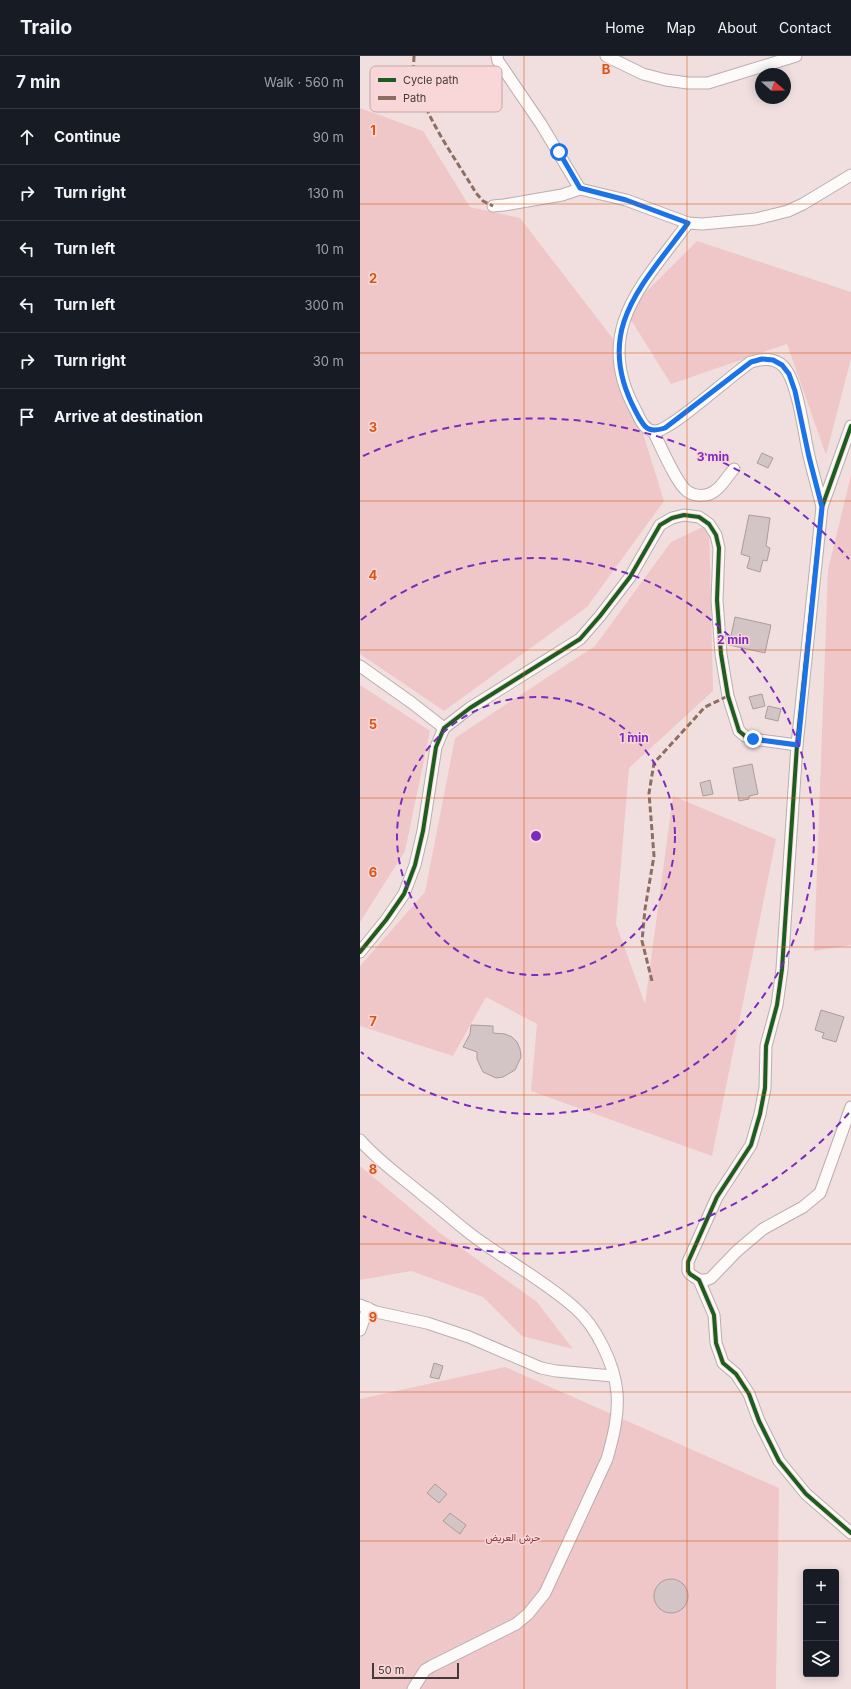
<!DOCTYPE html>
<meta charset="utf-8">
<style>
:root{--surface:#171b24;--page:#20242c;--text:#f1f3f6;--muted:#9ea1a6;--line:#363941}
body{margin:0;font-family:Inter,Vazirmatn,sans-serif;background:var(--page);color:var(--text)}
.controls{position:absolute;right:12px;bottom:12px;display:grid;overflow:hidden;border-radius:4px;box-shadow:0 2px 10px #0003}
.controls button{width:36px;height:36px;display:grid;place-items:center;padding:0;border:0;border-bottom:1px solid var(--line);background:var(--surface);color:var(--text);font:20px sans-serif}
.compass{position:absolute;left:395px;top:12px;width:36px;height:36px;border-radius:50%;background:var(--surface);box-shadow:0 2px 10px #0003;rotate:110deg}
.scale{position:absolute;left:12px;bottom:10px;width:87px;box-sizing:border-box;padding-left:4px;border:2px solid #453838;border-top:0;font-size:11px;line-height:14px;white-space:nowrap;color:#453838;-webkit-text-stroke:3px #f9d7d8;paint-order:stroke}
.stop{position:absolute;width:12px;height:12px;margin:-9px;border:3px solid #1a73e8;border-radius:50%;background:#fff}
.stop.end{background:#1a73e8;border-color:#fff;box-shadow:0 1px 4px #0008}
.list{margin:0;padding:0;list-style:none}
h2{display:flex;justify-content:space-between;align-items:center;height:52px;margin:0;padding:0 16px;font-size:17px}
h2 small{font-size:13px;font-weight:400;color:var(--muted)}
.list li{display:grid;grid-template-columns:26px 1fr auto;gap:12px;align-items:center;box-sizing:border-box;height:56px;padding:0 16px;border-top:1px solid var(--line)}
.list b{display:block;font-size:15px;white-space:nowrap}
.list em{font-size:13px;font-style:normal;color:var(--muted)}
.icon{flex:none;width:22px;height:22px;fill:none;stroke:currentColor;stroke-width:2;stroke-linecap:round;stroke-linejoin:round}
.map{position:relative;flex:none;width:491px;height:1633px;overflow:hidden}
header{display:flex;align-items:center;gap:24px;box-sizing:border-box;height:56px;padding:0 20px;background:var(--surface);border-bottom:1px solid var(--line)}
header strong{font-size:19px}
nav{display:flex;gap:22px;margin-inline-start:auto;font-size:14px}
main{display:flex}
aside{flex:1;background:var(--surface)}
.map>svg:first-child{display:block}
.green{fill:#efc7c8}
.building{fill:#d3c4c5;stroke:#aa9c9c}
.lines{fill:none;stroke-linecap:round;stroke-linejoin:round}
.minor-casing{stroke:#bbadae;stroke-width:13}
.minor{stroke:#fdfafa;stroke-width:11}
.quiet{stroke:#8d6e63;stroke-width:3;stroke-dasharray:6 3;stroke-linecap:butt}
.cycleway-casing{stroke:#f9d7d8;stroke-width:6}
.cycleway{stroke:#1b5e20;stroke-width:4}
.route{stroke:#1a73e8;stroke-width:5}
.grid{fill:none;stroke:#d85610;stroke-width:1;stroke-opacity:0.55}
.ring{fill:none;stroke:#7b2cbf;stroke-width:2;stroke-dasharray:7 5}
.labels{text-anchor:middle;stroke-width:3;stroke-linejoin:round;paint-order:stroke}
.park-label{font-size:10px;fill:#883841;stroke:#f9d7d8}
.key{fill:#f9d7d8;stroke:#c3a7a8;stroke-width:1}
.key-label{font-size:11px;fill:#453838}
.grid-label{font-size:13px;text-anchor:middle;font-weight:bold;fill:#d85610;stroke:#f9d7d8;stroke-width:3;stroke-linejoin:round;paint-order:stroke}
.centre{fill:#7b2cbf;stroke:#f9d7d8;stroke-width:2}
.ring-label{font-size:12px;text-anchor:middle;font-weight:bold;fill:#7b2cbf;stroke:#f9d7d8;stroke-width:3;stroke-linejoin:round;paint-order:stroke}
</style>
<header>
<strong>Trailo</strong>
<nav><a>Home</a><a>Map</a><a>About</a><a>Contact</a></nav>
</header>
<main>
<aside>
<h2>7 min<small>Walk · 560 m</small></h2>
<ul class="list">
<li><svg class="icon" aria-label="ahead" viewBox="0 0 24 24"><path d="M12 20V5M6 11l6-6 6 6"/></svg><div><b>Continue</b></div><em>90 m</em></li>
<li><svg class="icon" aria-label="right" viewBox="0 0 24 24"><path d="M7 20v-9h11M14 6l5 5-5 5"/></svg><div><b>Turn right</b></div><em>130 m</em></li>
<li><svg class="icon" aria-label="left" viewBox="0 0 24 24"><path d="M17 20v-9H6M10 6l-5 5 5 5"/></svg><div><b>Turn left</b></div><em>10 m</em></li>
<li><svg class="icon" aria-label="left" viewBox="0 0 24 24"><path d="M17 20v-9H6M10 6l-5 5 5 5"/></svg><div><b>Turn left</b></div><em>300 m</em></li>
<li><svg class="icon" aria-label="right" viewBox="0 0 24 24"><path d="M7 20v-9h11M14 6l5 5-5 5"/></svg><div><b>Turn right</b></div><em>30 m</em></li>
<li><svg class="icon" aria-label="arrive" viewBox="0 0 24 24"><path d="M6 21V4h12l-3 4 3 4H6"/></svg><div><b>Arrive at destination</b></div></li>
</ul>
</aside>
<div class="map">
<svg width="491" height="1633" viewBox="0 0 491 1633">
<rect width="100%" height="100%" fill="#f1dfdf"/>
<!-- green -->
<g class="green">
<path d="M 0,52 L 63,75 L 110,151 L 160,162 L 254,284 L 304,445 L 227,551 L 84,655 L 0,598 Z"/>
<path d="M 337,185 L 491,236 L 491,303 L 466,399 L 427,288 L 311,328 L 266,256 Z"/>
<path d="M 491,419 L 491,889 L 454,895 L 468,514 Z"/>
<path d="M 349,468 L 353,635 L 269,712 L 256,868 L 285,948 L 313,740 L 416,783 L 352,1100 L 171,1035 L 177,968 L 126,941 L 93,1000 L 0,970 L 0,910 L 65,836 L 95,682 L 235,590 L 311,486 Z"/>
<path d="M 0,629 L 70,675 L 45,795 L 0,866 Z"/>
<path d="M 0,1110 L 80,1177 L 177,1246 L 213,1293 L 162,1280 L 123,1241 L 51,1215 L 0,1224 Z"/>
<path d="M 145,1311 L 419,1432 L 416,1633 L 0,1633 L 0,1343 Z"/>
</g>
<!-- building -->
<g class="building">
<path d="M 402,397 L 413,402 L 408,412 L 397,407 Z"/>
<path d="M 389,459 L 410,462 L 406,490 L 410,492 L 407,505 L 403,504 L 400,516 L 387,512 L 390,501 L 381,498 Z"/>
<path d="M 375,561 L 411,569 L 405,597 L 369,589 Z"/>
<path d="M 402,638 L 405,650 L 393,653 L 389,641 Z"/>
<path d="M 408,650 L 421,653 L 418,665 L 405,662 Z"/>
<path d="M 392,708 L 398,738 L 389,740 L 389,743 L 379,745 L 373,712 Z"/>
<path d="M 350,724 L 353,738 L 343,740 L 340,727 Z"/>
<path d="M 461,954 L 484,961 L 476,986 L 462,982 L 464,977 L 455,974 Z"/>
<path d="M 111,969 L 133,970 L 133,977 L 145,978 L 152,981 L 157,986 L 160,993 L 161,1001 L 155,1014 L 143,1021 L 136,1022 L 123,1016 L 117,1003 L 117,996 L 103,991 L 110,978 Z"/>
<path d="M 74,1307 L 83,1310 L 79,1323 L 70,1321 Z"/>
<path d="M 75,1428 L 87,1438 L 79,1447 L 67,1437 Z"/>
<path d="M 90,1457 L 106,1469 L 100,1478 L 83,1465 Z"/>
<circle cx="311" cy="1540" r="17"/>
</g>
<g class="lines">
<defs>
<g id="minor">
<path d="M 137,0 L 138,5 L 181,68 L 220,133"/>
<path d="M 246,0 L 283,18 L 306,24 L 328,27 L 348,27 L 436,0"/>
<path d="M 133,150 L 144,149 L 202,139 L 220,133 L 266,144 L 328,167 L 342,168 L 396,163 L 428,155 L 443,148 L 491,119"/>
<path d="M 328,167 C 284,227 232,274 275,353 C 279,361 284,376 296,375 C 312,374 372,318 391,306 C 403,303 413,301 423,310 C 438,324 444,379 449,400 C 453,417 458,434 462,451"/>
<path d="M 491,370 L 462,451 L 437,689 L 422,913 L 417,949 L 406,990 L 405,1032 L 400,1058 L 391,1089 L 357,1141 L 328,1206 L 328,1215 L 330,1218 L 339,1224 L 354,1259 L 356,1287 L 363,1307 L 376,1318 L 389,1338 L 399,1365 L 419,1405 L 446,1438 L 491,1477"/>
<path d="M 293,375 C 300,388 316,427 327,435 C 335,441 348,441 356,434 C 363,429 368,419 374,413"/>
<path d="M 0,610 L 52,647 L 84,672"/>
<path d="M 0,896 L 26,864 L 44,838 L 55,809 L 63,775 L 76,691 L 84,672 L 110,652 L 220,583 L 240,560 L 270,521 L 300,469 L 312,462 L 324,459 L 339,461 L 349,468 L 356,479 L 359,492 L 357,544 L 361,598 L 368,640 L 379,675 L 385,680 L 393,683 L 437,689"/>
<path d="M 0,1084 C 18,1105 43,1122 64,1140 C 84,1155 102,1173 123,1187 C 154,1209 187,1227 215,1252 C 236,1270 255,1309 257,1337 C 259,1359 253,1382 247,1403 L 185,1537 L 168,1558 L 156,1568 L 72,1610 L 65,1614 L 53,1633"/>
<path d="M 339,1224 L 346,1224 L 351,1222 L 377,1195 L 403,1173 L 443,1151 L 460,1137 L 491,1051"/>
<path d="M 0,1249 L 16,1256 L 67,1267 L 109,1281 L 181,1312 L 196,1315 L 253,1320"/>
<path d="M 0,1274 L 8,1252"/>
</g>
</defs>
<!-- minor casing -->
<use href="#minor" class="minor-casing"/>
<!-- minor -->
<use href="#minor" class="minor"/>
<!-- quiet -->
<g class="quiet">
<path d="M 54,0 C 54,5 53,11 54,15 C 62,58 94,100 116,137 L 123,145 L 133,150"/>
<path d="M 292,925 L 282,885 L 285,853 L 294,800 L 289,737 L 294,707 L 345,651 L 368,640"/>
</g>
<defs>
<g id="cycleway">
<path d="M 491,370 L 462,451 L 437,689 L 422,913 L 417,949 L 406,990 L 405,1032 L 400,1058 L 391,1089 L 357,1141 L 328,1206 L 328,1215 L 330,1218 L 339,1224 L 354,1259 L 356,1287 L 363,1307 L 376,1318 L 389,1338 L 399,1365 L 419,1405 L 446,1438 L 491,1477"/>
<path d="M 0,896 L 26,864 L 44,838 L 55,809 L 63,775 L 76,691 L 84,672 L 110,652 L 220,583 L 240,560 L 270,521 L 300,469 L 312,462 L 324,459 L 339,461 L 349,468 L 356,479 L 359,492 L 357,544 L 361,598 L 368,640 L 379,675 L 385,680 L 393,683 L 437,689"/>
</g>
</defs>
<!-- cycleway casing -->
<use href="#cycleway" class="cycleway-casing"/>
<!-- cycleway -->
<use href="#cycleway" class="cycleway"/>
</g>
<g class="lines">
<!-- route -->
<path class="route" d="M 199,96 L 220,132 L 266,144 L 328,167 C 282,230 232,274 276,356 C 284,371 287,378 305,372 L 391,306 L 402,303 L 413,304 L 422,309 L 429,318 L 435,335 L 449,401 L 462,451 L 438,689 L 393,683"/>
</g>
<!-- grid -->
<path class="grid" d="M 164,0 L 164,1633M 327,0 L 327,1633M 0,148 L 491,148M 0,297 L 491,297M 0,445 L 491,445M 0,594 L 491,594M 0,742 L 491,742M 0,891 L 491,891M 0,1039 L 491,1039M 0,1188 L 491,1188M 0,1336 L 491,1336M 0,1485 L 491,1485"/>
<!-- distance rings -->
<g class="ring">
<circle cx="176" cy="780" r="139"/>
<path d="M1 564A278 278 0 1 1 1 996"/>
<path d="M489 1057A418 418 0 0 1 3 1160M3 400A418 418 0 0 1 489 503"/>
</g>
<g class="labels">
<!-- park labels -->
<g class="park-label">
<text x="153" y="1485">حرش العريض</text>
</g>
</g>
<!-- legend -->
<rect x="10" y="10" width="132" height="46" rx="6" class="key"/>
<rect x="18" y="22" width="18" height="4" fill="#1b5e20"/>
<rect x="18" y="40" width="18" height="4" fill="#8d6e63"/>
<g class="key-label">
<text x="43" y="28">Cycle path</text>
<text x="43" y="46">Path</text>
</g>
<g class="grid-label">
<text x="246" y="18">B</text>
<text x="13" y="79">1</text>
<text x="13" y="227">2</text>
<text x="13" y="376">3</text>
<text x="13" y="524">4</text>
<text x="13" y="673">5</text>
<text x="13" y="821">6</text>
<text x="13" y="970">7</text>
<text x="13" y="1118">8</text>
<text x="13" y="1266">9</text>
</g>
<circle cx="176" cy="780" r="6" class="centre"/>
<g class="ring-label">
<text x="353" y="405">3 min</text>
<text x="373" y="588">2 min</text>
<text x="274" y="686">1 min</text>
</g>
</svg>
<div class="controls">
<button>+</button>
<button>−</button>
<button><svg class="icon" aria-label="layers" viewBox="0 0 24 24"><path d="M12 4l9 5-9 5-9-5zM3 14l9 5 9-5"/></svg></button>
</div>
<svg class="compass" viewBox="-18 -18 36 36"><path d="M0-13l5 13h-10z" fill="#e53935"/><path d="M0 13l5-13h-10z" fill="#9ea1a6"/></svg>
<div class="scale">50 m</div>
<div class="stop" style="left:199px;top:96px"></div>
<div class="stop end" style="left:393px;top:683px"></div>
</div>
</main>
